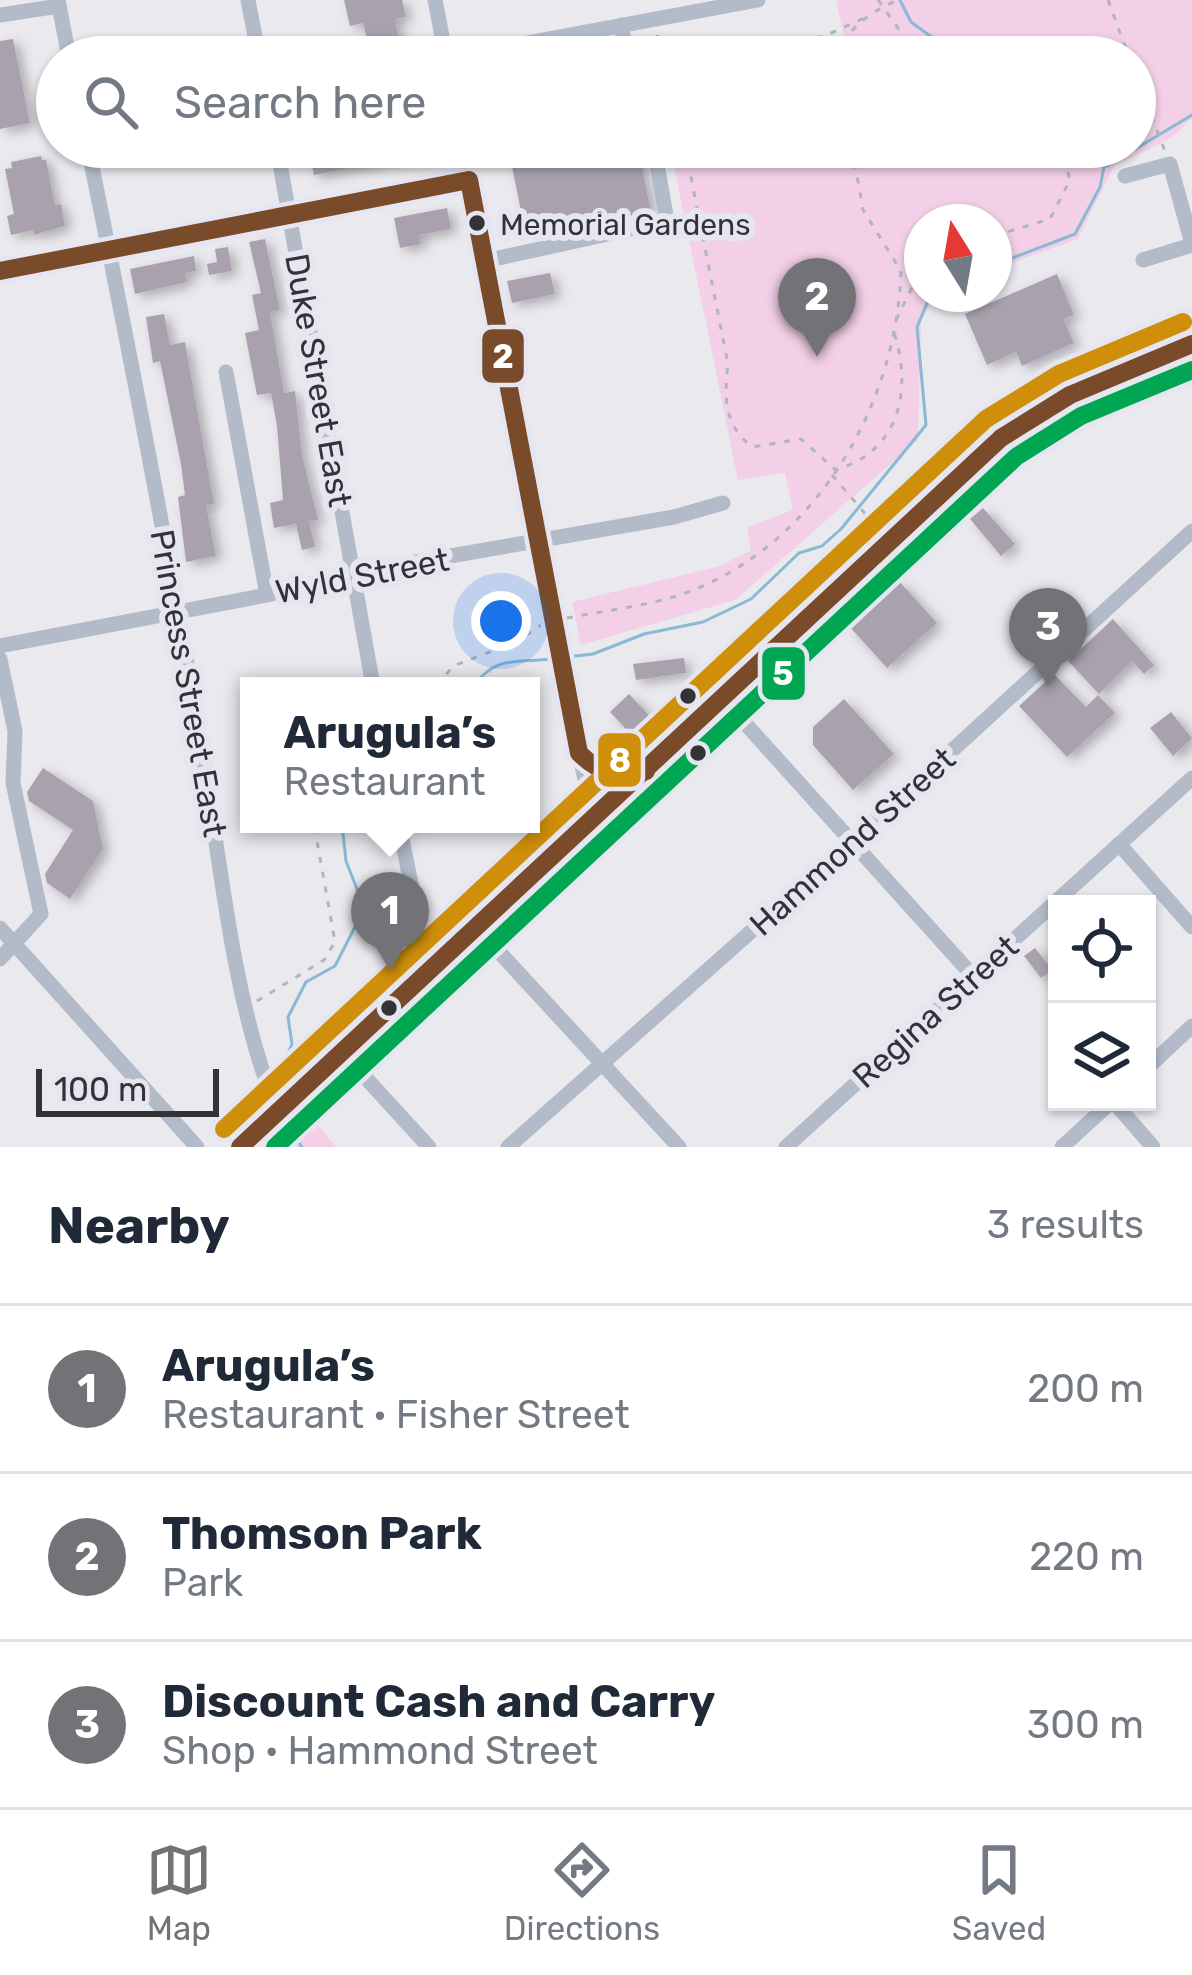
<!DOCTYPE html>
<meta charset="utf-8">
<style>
:root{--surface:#fff;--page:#f2f2f3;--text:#1f2937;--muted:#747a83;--line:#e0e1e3;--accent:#737377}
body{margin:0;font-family:Rubik,sans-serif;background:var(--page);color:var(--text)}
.controls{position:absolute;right:36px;bottom:36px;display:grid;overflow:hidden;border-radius:0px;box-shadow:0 3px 9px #0004}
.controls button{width:108px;height:108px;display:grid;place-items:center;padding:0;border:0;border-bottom:3px solid var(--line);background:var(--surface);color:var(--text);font:60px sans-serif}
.compass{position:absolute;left:904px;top:204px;width:108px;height:108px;border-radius:50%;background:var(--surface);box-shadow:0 3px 9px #0004;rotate:349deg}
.scale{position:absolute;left:36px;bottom:30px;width:183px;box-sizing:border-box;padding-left:12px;border:6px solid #333337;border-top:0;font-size:33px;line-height:42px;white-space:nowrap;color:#333337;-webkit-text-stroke:9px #e6e6f1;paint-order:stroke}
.you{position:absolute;left:501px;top:621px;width:42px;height:42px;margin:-30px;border:9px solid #fff;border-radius:50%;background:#1a73e8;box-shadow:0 0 0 18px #1a73e833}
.badge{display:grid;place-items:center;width:78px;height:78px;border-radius:50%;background:var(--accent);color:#fff;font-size:39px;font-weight:700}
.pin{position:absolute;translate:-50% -99px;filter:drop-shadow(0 3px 6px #0008)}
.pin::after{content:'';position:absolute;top:63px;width:42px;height:36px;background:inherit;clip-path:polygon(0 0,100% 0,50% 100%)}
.popup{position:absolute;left:240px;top:677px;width:300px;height:156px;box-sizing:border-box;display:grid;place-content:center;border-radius:0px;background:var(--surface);filter:drop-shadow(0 3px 9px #0005);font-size:39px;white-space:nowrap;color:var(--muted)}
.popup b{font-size:45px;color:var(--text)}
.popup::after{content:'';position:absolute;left:50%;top:100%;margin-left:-24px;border:24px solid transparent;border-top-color:var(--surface)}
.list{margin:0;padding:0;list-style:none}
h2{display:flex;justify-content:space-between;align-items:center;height:156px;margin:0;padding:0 48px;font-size:51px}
h2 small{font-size:39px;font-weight:400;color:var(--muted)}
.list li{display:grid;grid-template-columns:78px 1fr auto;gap:36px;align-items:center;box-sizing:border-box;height:168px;padding:0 48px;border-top:3px solid var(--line)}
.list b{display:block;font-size:45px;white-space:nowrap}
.list p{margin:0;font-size:39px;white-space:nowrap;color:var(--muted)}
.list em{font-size:39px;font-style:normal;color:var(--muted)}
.icon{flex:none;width:66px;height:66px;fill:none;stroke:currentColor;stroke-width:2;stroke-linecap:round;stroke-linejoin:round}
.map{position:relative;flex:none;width:1192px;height:1147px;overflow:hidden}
.search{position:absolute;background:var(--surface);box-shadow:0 3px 9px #0004;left:36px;right:36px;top:36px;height:132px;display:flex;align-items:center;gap:30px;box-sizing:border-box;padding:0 42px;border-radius:66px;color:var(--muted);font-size:45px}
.sheet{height:660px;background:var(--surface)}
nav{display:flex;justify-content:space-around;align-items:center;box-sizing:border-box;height:168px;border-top:3px solid var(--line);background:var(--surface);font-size:33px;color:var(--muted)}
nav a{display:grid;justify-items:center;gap:6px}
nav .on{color:var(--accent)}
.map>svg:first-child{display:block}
.green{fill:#f3d0e7}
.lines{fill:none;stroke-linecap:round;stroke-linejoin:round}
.stream{stroke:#88bad4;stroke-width:3}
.building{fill:#a9a2ae;filter:url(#shadow)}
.path{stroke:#b0b5be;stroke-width:3;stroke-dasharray:6 9;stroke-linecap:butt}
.minor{stroke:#b3bbc9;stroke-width:15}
.major{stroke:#a2acbd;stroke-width:21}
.bus-1-casing{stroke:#e6e6f1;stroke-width:27}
.bus-2-casing{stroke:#e6e6f1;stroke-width:27}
.bus-3-casing{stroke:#e6e6f1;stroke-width:27}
.bus-1{stroke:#7a4b2a;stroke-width:18}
.bus-2{stroke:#00a651;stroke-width:18}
.bus-3{stroke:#d08f0b;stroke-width:18}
.bus-dot{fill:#333337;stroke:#e6e6f1;stroke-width:4.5}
.labels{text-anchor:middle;stroke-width:12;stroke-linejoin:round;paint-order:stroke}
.bus-label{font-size:30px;fill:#333337;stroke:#e6e6f1;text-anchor:start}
.street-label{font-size:33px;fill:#333337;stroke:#e6e6f1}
.line-badge{stroke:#e6e6f1;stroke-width:4.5}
.badge-label{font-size:33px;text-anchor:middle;font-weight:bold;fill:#fff}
</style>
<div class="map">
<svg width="1192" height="1147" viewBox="0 0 1192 1147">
<defs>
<filter id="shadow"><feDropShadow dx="6" dy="4" stdDeviation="6" flood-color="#0004"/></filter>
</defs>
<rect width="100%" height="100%" fill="#e9e9ee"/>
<!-- green -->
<g class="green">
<path d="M 836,0 L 1192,0 L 1192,118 L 1171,138 L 1114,166 L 1078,239 L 994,269 L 994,222 L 922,222 L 922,294 L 937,294 L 921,321 L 918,440 L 735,600 L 581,645 L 572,602 L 720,566 L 751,550 L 747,527 L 793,510 L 785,473 L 738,480 L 670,147 L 1135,147 L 1135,57 L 811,57 L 847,50 Z"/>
<path d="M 304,1109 L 336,1147 L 266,1147 Z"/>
</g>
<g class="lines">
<!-- stream -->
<g class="stream">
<path d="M 900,0 L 911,22 L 959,57"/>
<path d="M 1107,166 L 1192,115"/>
<path d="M 994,265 L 1075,234 L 1100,187 L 1104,167 L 1081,147"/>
<path d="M 567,657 L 593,654 L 644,634 L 703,622 L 751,599 L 799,553 L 822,546 L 841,529 L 926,425 L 917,327 L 931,294"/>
<path d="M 474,686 C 495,655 519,663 551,659"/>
<path d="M 286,1089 L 283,1065 L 292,1044 L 288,1017 L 306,982 L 335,966 L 358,921 L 357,889 L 346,861 L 342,824"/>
<path d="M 290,1116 L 294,1137 L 302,1147"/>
</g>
</g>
<!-- building -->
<g class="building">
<path d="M 344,0 L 402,0 L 406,17 L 395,19 L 403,57 L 371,57 L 363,23 L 350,26 Z"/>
<path d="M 13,39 L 30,123 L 0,129 L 0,41 Z"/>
<path d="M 308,147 L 432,147 L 432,152 L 314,175 Z"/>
<path d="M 508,147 L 638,147 L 651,212 L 602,223 L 600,215 L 561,224 L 559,215 L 524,226 Z"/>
<path d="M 41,156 L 42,160 L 46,160 L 55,205 L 61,204 L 65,226 L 34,235 L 33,230 L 11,235 L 7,216 L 14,214 L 5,169 L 12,168 L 11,162 Z"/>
<path d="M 447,208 L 451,229 L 419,235 L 421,244 L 400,248 L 394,218 Z"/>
<path d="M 265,239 L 280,310 L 270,312 L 284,393 L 295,391 L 302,455 L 318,520 L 309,521 L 315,547 L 302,550 L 296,524 L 274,528 L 270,503 L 283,500 L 277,426 L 271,393 L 257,395 L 245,333 L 259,330 L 252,295 L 261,293 L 249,242 Z"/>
<path d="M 228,247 L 232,271 L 209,275 L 207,264 L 217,262 L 215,249 Z"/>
<path d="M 194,256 L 196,271 L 185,273 L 187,282 L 135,294 L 130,269 Z"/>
<path d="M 550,273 L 555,294 L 512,303 L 507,281 Z"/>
<path d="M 1057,274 L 1074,315 L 1063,319 L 1074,343 L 1022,366 L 1016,352 L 987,365 L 965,314 Z"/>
<path d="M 164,314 L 170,345 L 185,342 L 214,504 L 206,505 L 216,556 L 186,562 L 178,497 L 185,495 L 181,464 L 160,361 L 153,363 L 146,317 Z"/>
<path d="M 983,508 L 1015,544 L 1001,556 L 970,519 Z"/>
<path d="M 899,581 L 937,623 L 887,668 L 849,626 Z"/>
<path d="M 1113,619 L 1154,665 L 1144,674 L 1132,661 L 1099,694 L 1068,661 Z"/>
<path d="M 684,658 L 686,673 L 636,680 L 633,664 Z"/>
<path d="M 1054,674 L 1086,707 L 1098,695 L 1115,713 L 1067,757 L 1019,706 Z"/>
<path d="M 629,694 L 658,725 L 639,743 L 610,712 Z"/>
<path d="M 844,699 L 894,754 L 853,790 L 813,745 L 813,727 Z"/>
<path d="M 1171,712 L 1192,738 L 1173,756 L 1150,728 Z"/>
<path d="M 43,768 L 93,801 L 103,849 L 70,899 L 47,883 L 45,874 L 73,830 L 29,801 L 27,792 Z"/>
<path d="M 1035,948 L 1052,970 L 1041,978 L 1024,956 Z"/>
</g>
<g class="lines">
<!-- path -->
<g class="path">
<path d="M 878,0 L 908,42 L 944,57"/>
<path d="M 1108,0 L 1129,57"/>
<path d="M 657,35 L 662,57"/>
<path d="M 713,57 L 825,36 L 866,17"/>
<path d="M 838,57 C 844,29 874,10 898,0"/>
<path d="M 1135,74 L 1165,151"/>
<path d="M 685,147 L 728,364 C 724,398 724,425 752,447 L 801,439 L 836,470 C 901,450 913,389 893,329"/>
<path d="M 994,236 L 1050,219 L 1070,180 L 1060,147"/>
<path d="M 896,320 L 922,267"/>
<path d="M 832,475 L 880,531"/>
<path d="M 567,618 C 612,609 660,605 701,587 C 822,534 897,400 901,271 L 863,210 L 852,147"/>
<path d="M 437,686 L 453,666 L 516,642 L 541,625"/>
<path d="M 257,1001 L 324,960 L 335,942 L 314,824"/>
</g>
<!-- minor -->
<g class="minor">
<path d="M 58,0 L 69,57"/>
<path d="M 248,0 L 259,57"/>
<path d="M 435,0 L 446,57"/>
<path d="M 0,15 L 59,6"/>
<path d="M 621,25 L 627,57"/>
<path d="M 452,57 L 758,0"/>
<path d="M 88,147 C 128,343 166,540 200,738 C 220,855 232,1004 278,1112"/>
<path d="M 277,147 L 373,686"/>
<path d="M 463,147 L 579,753 L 588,792 L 603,809"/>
<path d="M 1125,176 L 1170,164 L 1192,244"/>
<path d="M 1143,260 L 1192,245"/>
<path d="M 485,261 L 667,221 L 654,147"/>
<path d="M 0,271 L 469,180"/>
<path d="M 226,372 L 267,595"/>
<path d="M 0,646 L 267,595 L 352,573 L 674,517 L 723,503"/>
<path d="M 0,659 L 15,731 L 13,783 L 41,914 L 0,959"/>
<path d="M 724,700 L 973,976"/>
<path d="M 399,824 L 429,973"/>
<path d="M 1119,844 L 1192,927"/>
<path d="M 0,928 L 197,1147"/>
<path d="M 477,928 L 679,1147"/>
<path d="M 343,1053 L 429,1147"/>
<path d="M 1147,1068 L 1192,1026"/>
<path d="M 1114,1102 L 1153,1147"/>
<path d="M 508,1147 L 852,842 L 1192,531"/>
<path d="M 786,1147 L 1192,778"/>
<path d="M 1062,1147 L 1111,1102"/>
</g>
<!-- major -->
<g class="major">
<path d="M 579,753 C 604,780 611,775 645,771"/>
<path d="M 240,1147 L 724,700 L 1001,438 L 1070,395 L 1192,344"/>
</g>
<defs>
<g id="bus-1">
<path d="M 0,271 L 469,180 L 579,753 C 601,775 617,775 646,771"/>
<path d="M 240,1147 L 1001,438 L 1070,395 L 1192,344"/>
</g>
<path id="bus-2" d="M 275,1147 L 1016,457 L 1081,416 L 1192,370"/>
<path id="bus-3" d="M 224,1129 L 986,419 L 1059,374 L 1183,322"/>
</defs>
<!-- bus-1 casing -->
<use href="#bus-1" class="bus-1-casing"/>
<!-- bus-2 casing -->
<use href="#bus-2" class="bus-2-casing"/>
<!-- bus-3 casing -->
<use href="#bus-3" class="bus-3-casing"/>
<!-- bus-1 -->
<use href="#bus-1" class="bus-1"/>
<!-- bus-2 -->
<use href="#bus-2" class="bus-2"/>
<!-- bus-3 -->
<use href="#bus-3" class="bus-3"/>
</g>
<!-- markers -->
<g class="bus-dot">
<circle cx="477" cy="223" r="10"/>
<circle cx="688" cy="696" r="10"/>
<circle cx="698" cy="753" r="10"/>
<circle cx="389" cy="1008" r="10"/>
</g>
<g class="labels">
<!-- bus labels -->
<g class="bus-label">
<text x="500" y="235">Memorial Gardens</text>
</g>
<!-- street labels -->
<g class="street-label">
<text transform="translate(319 380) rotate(80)" y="12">Duke Street East</text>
<text transform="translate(362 575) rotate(-11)" y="12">Wyld Street</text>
<text transform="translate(189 683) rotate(80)" y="12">Princess Street East</text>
<text transform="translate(852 841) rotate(-42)" y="12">Hammond Street</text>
<text transform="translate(935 1011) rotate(-42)" y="12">Regina Street</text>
</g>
</g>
<g class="line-badge">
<rect x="480" y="327" width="46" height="58" rx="12" fill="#7a4b2a"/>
<rect x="760" y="645" width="47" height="57" rx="12" fill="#00a651"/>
<rect x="596" y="731" width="47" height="58" rx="12" fill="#d08f0b"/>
</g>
<g class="badge-label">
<text x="503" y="368">2</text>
<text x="783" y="685">5</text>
<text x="620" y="772">8</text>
</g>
</svg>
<div class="controls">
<button><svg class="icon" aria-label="locate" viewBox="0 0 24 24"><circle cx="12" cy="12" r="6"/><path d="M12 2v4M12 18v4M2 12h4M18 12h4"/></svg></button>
<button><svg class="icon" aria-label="layers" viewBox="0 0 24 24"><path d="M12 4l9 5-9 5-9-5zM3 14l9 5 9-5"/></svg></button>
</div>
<svg class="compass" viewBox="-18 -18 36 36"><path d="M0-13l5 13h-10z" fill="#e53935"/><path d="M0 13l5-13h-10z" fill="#747a83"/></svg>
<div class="scale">100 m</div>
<div class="you"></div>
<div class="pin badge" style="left:390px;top:971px">1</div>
<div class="popup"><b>Arugula’s</b>Restaurant</div>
<div class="pin badge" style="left:817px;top:357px">2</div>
<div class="pin badge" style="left:1048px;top:687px">3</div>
<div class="search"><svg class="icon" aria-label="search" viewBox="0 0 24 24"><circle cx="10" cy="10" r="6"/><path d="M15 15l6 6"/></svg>Search here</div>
</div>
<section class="sheet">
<h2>Nearby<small>3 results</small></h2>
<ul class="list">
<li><span class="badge">1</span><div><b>Arugula’s</b><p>Restaurant · Fisher Street</p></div><em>200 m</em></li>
<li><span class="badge">2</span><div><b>Thomson Park</b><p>Park</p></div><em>220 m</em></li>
<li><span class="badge">3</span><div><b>Discount Cash and Carry</b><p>Shop · Hammond Street</p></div><em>300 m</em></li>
</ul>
</section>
<nav>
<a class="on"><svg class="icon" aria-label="map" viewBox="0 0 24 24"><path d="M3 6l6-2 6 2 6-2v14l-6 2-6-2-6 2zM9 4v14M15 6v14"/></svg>Map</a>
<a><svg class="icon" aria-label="directions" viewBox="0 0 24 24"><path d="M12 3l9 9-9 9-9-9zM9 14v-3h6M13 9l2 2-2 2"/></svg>Directions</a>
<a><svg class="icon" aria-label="saved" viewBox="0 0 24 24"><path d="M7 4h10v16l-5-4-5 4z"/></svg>Saved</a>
</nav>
